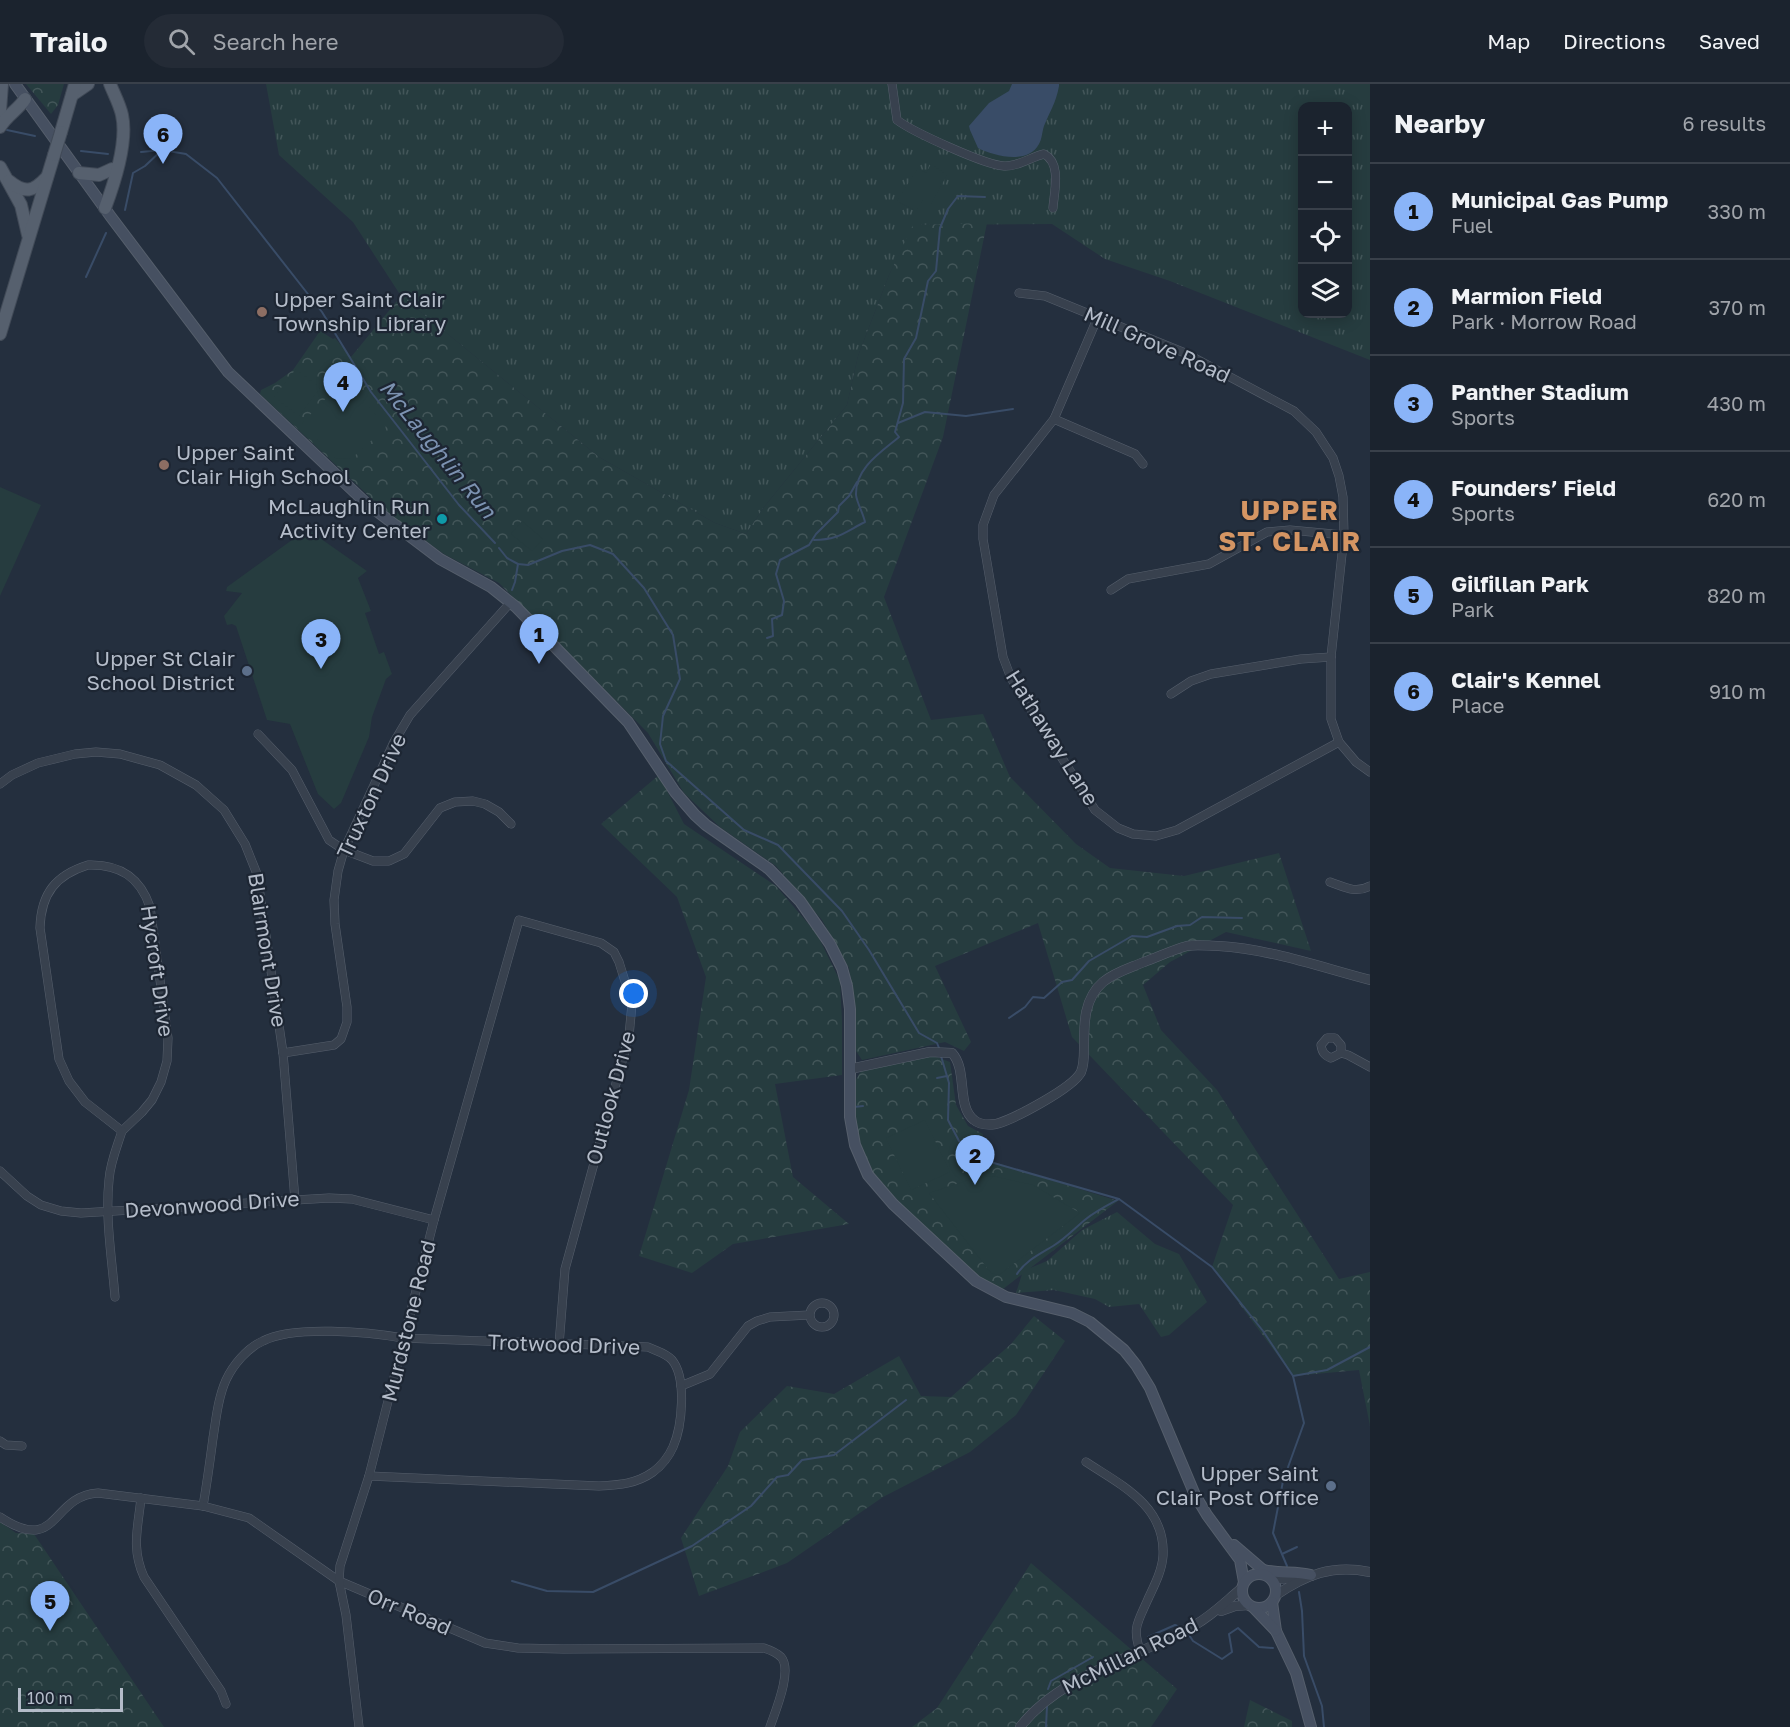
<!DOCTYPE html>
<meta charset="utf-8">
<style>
:root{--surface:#1b232e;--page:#242b36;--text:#f1f3f6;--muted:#a0a4aa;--line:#39404a;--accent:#8ab4f8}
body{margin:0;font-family:"Golos Text",sans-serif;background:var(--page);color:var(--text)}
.controls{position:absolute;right:18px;top:18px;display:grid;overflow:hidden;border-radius:12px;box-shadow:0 3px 15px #0003}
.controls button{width:54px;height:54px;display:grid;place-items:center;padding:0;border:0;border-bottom:2px solid var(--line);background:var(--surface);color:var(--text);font:30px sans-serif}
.scale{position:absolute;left:18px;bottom:15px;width:105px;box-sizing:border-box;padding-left:6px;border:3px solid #b4bcc9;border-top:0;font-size:16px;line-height:21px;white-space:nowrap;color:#b4bcc9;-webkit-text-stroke:4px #1d2633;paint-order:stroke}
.you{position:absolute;left:634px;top:910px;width:21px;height:21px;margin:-15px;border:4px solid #fff;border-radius:50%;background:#1a73e8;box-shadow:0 0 0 9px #1a73e833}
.badge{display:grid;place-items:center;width:39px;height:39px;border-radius:50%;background:var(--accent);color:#111;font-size:20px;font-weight:700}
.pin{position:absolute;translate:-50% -50px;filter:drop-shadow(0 2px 3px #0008)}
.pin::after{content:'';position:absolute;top:32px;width:21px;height:18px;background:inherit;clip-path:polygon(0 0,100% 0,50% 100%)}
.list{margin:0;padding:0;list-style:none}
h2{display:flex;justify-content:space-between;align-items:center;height:78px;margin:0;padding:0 24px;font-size:26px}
h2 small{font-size:20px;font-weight:400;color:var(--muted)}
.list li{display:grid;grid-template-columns:39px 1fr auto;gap:18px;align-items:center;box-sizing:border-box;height:96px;padding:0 24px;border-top:2px solid var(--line)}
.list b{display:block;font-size:22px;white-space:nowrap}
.list p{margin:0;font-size:20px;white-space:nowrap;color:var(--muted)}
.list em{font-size:20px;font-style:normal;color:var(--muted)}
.icon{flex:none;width:33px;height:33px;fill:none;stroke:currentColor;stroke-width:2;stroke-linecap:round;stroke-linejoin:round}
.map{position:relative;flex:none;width:1370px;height:1643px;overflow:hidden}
header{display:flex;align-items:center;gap:36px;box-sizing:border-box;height:84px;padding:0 30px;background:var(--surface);border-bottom:2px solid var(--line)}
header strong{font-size:28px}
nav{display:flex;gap:33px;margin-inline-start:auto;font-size:21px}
.search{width:420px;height:54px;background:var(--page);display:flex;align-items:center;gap:15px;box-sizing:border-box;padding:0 21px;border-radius:33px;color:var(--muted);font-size:22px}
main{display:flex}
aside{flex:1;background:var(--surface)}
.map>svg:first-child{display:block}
.grass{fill:url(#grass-tufts);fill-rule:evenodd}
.forest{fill:url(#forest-crowns)}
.pitch{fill:#263c3f}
.water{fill:#394c67}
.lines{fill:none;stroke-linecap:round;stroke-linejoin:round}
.stream{stroke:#394c67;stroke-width:2}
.minor-casing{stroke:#565f6c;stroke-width:9}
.tertiary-casing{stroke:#565f6c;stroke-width:10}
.secondary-casing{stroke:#565f6c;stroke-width:12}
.primary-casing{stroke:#414a57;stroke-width:14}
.minor{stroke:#38414e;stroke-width:8}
.tertiary{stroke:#38414e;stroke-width:9}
.secondary{stroke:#465061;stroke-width:10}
.primary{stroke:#56606e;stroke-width:12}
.primary-bridge-casing{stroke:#414a57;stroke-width:14;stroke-linecap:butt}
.primary-bridge{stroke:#56606e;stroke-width:12}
.education-dot{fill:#8d6e63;stroke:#1d2633;stroke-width:2}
.culture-dot{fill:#0f9aa8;stroke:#1d2633;stroke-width:2}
.service-dot{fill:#5c6f8a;stroke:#1d2633;stroke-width:2}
.labels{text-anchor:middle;stroke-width:4.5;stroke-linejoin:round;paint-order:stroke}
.poi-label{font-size:21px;fill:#b4bcc9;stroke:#1d2633;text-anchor:end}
.street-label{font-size:21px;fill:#b4bcc9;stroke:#1d2633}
.water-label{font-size:22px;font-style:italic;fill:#7c92b1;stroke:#1d2633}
.district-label{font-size:27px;font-weight:bold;letter-spacing:1.5px;fill:#d59563;stroke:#1d2633}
</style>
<header>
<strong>Trailo</strong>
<div class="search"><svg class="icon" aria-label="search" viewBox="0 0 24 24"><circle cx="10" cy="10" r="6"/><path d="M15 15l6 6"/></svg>Search here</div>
<nav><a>Map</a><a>Directions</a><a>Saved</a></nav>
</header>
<main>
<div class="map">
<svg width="1370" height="1643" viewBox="0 0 1370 1643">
<defs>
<pattern id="grass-tufts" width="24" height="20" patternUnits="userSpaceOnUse" patternTransform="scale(1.5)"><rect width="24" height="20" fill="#263c3f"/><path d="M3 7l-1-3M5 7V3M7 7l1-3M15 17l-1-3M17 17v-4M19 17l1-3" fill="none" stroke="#435659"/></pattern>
<pattern id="forest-crowns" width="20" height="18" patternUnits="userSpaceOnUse" patternTransform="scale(1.5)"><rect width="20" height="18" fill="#263c3f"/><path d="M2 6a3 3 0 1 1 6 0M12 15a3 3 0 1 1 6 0" fill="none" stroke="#435659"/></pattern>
</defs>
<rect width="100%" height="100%" fill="#242f3e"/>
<!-- grass -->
<g class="grass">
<path d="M 266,0 L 1370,0 L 1370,276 L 1170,197 L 1105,175 L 1052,140 L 914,141 L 889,191 L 858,272 L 847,321 L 764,423 L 746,450 L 715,439 L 599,373 L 401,212 L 353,138 L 279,71 ZM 1302,22 L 1348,22 L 1348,230 L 1302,230 Z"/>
<path d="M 1117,1128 L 1155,1160 L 1179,1170 L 1207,1218 L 1169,1251 L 1161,1253 L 1139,1220 L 1109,1223 L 1095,1215 L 1054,1206 L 1016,1209 L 1023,1187 L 1047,1177 L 1082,1146 Z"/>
</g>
<!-- forest -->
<g class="forest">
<path d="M 26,0 L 64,0 L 58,21 L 51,30 Z"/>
<path d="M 987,139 L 943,353 L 884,513 L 931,636 L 983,630 L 1010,693 L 1076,760 L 1110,784 L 1184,792 L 1279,769 L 1311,867 L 1226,848 L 1170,878 L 1143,901 L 1161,946 L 1217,1006 L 1339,1195 L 1370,1188 L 1370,1342 L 1359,1286 L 1293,1292 L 1212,1183 L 1233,1121 L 1072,953 L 1038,839 L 935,882 L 971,958 L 964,967 L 945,958 L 862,976 L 854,964 L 854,916 L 849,884 L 822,836 L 776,782 L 720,743 L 684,709 L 648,649 L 499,499 L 444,470 L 386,428 L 260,310 L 261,306 L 275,299 L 293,286 L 320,247 L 333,255 L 335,254 L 351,273 L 401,212 L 599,373 L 715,439 L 746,450 L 764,423 L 847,321 L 858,272 L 889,191 L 913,141 Z"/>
<path d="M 659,691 L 684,740 L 776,802 L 817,850 L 840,897 L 842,936 L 842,991 L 775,1000 L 793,1093 L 849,1140 L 733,1160 L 692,1189 L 639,1172 L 689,1006 L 706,893 L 677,813 L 601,740 Z"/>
<path d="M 928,970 L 950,978 L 956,1021 L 968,1042 L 983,1050 L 978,1073 L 1118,1117 L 1003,1205 L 982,1195 L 902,1121 L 869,1084 L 857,1049 L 854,999 L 861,987 Z"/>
<path d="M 1034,1232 L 1065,1257 L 1016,1331 L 970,1368 L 883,1413 L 787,1479 L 699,1512 L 681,1454 L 728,1382 L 740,1348 L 787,1302 L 834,1310 L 899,1272 L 921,1312 L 951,1313 L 1011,1260 Z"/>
<path d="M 0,1438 L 16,1449 L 34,1450 L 164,1643 L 0,1643 Z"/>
<path d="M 1031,1479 L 1177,1605 L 1151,1643 L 912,1643 L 937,1624 Z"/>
<path d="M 1250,1616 L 1292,1637 L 1292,1643 L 1244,1643 Z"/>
</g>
<!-- pitch -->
<g class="pitch">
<path d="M 931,80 L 947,91 L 931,120 L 923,116 L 916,127 L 897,117 L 918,84 L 926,89 Z"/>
<path d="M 296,285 L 320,304 L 299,332 L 274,313 Z"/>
<path d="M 343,297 L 347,297 L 386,343 L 351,375 L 335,374 L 302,339 Z"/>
<path d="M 0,403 L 41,421 L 0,512 Z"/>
<path d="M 522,437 L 543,455 L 532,467 L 511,450 Z"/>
<path d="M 307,445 L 367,487 L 358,494 L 371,527 L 365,529 L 379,570 L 384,568 L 392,590 L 386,595 L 372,633 L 369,653 L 341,719 L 334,725 L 318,710 L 290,640 L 267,636 L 236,542 L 232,540 L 227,541 L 224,532 L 242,509 L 226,507 L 227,503 Z"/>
<path d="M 925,1036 L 950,1088 L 911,1106 L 886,1054 Z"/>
<path d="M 993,1092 L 1033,1101 L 1080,1129 L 999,1191 L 991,1189 L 929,1109 L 975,1094 Z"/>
</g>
<!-- water -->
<path class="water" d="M 1012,0 L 1059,0 L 1059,2 C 1056,19 1050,27 1044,42 C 1042,48 1042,55 1039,60 C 1028,81 994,72 978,64 L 970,46 L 969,42 L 989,19 L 1009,7 Z"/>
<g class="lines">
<!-- stream -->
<g class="stream">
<path d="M 7,46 L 35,52"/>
<path d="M 81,67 L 108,70"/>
<path d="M 141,68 L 162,66 L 186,70 L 217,94 L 322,228 L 371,308 L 459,421 L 495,459"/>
<path d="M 125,126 L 133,89 L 145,82 L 162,66"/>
<path d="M 86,193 L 106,149"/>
<path d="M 898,339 L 925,328 L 966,332 L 1013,325"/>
<path d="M 814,456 C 838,456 845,448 865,438 C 863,429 857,419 856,411 C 855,384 881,368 899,353 L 895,348 L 903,319 L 904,275 L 916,254 L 928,197 L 936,187 L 940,144 L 948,125 L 958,112 L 985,113"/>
<path d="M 499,464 L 507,474 L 518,480 L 528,481 L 562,467 L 590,461 L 613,470 L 644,504 L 673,551 L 680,595 L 663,632 L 660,660 L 666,677 L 744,746 L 778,761 L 842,827 L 869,866 L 919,949 L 937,959 L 939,964"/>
<path d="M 512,506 L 515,498 L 518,480"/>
<path d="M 767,554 L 773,552 L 772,535 L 782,531 L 784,517 L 776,490 L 780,476 L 809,461 L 816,450 L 838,428 L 839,422 L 849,412 L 857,398"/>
<path d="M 1009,934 L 1025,923 L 1033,913 L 1044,914 L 1062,898 L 1072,896 L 1089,877 L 1132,852 L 1147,853 L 1177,842 L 1190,841 L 1202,833 L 1242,834"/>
<path d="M 941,972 L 949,999 L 948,1036 L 959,1057 L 980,1075 L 1119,1115 L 1212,1183 L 1263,1247 L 1293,1292 L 1304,1339 L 1283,1397 L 1273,1449 L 1287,1482"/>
<path d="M 937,994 L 947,992"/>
<path d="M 854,1023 L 863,1022"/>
<path d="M 1017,1190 C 1025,1177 1040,1170 1053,1162 C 1065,1155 1076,1143 1086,1135 C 1096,1127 1108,1121 1119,1115"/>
<path d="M 1293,1292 L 1327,1286 L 1370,1263"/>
<path d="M 1282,1470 L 1297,1463"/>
<path d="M 512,1497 L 547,1507 L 593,1508 L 692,1462 L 751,1422 L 777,1393 L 788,1391 L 802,1376 L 834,1371 L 906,1316"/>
<path d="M 1299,1508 L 1302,1527 L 1304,1572 L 1322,1622 L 1324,1643"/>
<path d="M 1189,1551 L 1193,1557 L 1222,1575 L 1232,1568 L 1229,1550 L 1238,1544 L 1259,1563 L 1273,1564"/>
<path d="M 1148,1553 L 1175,1541 L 1180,1543"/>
<path d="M 1048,1605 L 1051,1597 L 1093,1573"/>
<path d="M 1046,1643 L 1047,1622"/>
</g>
<defs>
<g id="minor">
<path d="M 892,0 L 897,36 C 913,48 985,81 1004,82 C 1017,83 1031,73 1044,70 C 1062,79 1054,108 1053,124"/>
<path d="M 1019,209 L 1045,212 L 1185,269 L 1294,327 L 1316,348 L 1333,374 L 1339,392 L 1343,413 L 1344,451 L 1331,573 L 1331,635 L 1339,658 L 1356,678 L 1370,688"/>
<path d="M 1097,235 L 1054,335 L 994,411 L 983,441 L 983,455 L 1003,573 L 1011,594 L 1095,726 L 1118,744 L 1133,750 L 1156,752 L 1177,746 L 1339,658"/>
<path d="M 1054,335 L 1135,370 L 1143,380"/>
<path d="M 1111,506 L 1128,495 L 1209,480 L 1267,448 L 1290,446 L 1344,451"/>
<path d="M 1171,610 L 1191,597 L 1211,590 L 1301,575 L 1331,573"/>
<path d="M 258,650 L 292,686 L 329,756 L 344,766 L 373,777 L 389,777 L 404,770 L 440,724 L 455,718 L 473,717 L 485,720 L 499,728 L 511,740"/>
<path d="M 0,700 L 12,691 L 38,679 L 75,670 L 96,668 L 120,670 L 160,681 L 196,701 L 224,726 L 245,760 L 257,790 L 283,969 L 295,1116"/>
<path d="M 88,781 C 120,780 140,793 150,823 L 168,954 L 167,977 L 161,998 L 152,1016 L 142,1028 L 122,1047 L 85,1018 L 69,997 L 59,975 L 40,844 C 41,809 56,791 88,781 Z"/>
<path d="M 1330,798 C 1344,803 1356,810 1370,802"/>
<path d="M 283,969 L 334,961 L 341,955 L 347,938 L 347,923 L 335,840 L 334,816 L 338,787 L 344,766 L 394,658 L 410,631 L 511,518"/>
<path d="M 1341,969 L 1341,961 L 1335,954 L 1327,954 L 1321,961 C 1322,968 1324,971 1331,974 L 1341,969 L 1348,971 L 1370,983"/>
<path d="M 0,1087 L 27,1112 L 41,1121 L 61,1127 L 81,1129 L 329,1114 L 352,1115 L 434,1136"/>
<path d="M 115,1213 C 112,1175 105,1134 109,1096 C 110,1079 117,1063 122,1047"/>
<circle cx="822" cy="1231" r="12"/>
<path d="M 681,1302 L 710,1290 L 748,1242 L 757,1237 L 770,1233 L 809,1231"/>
<path d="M 0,1357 L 6,1361 L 22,1362"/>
<path d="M 1086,1378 C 1121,1401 1166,1422 1163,1472 C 1162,1487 1154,1502 1148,1515 C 1138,1538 1132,1543 1140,1567"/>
<path d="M 141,1414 C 138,1444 131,1464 144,1493 L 221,1607 L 226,1620"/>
<path d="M 203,1422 C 207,1399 210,1377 213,1354 C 216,1335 218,1314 226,1296 C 233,1281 247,1264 263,1257 C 293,1241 369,1248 403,1254 L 648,1263 C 656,1267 666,1269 672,1276 C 687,1294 682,1343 673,1363 C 669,1372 661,1382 653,1388 C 636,1400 619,1401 599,1402 L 369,1392"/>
<path d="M 0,1433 C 59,1472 50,1412 98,1409 L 203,1422 L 249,1434 L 339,1497 L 485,1559 L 518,1564 L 563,1565 L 764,1564 C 770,1566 776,1568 781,1573 C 793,1586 775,1628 770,1643"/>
<path d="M 359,1643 L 346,1531 L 339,1497 L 340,1482 L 369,1392 L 434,1136 L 519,836 L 601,859 L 614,868 L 619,878 L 632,920 L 629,952 L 565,1185 L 559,1261"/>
</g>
<g id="tertiary">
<path d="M 850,985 L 930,968 L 952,969 C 968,986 956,1022 974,1036 C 980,1041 989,1041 996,1040 C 1014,1035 1073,1004 1081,988 C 1084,981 1084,973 1084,965 C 1084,942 1083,915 1103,898 C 1115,888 1130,884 1144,878 C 1158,873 1172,866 1187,862 C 1197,860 1209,862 1219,862 C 1270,865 1320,883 1370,896"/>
<path d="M 1272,1495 L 1298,1494"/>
<path d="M 1276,1511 C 1306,1491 1332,1480 1370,1488"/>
<path d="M 1221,1527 L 1235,1522 L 1249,1521"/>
<path d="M 1020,1643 C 1062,1589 1138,1574 1195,1541 C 1214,1530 1226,1517 1242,1504"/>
</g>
<g id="secondary">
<path d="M 15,0 L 111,133 L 228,288 L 366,419 L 440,475 L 491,503 L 516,523 L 628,638 L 675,708 L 695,731 L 706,741 L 769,785 L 800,817 L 830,860 L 842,884 L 847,902 L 850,925 L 850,1033 L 855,1061 L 868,1091 L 893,1120 L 976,1197 L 1006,1213 L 1072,1229 L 1090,1238 L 1124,1266 L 1136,1281 L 1150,1304 L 1195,1411 L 1207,1431 L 1240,1476 L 1244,1498"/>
<path d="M 1234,1461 L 1262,1485 L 1264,1490"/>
<path d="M 1264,1486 C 1280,1490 1295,1487 1311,1491"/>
<circle cx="1259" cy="1507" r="17"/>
<path d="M 1272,1518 L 1276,1547 L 1296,1589 L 1311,1643"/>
<path d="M 1254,1524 L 1276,1547"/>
</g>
<g id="primary">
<path d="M 72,11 L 88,0"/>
<path d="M 0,27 L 2,0"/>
<path d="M 0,43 C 7,31 18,26 25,15"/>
<path d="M 61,48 L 75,0"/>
<path d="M 0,83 L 21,121 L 28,151"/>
<path d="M 79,89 L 99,91 L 112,85"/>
<path d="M 9,97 C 25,110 33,108 47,93"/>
<path d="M 105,124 C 114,100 128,58 122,31 C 120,21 114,10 110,0"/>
<path d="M 0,250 L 54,71"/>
</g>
</defs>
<!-- minor casing -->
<use href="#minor" class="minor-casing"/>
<!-- tertiary casing -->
<use href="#tertiary" class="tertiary-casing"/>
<!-- secondary casing -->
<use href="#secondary" class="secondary-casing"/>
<!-- primary casing -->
<use href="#primary" class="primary-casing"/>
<!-- minor -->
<use href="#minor" class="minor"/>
<!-- tertiary -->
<use href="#tertiary" class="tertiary"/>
<!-- secondary -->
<use href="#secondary" class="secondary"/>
<!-- primary -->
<use href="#primary" class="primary"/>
<defs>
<path id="primary-bridge" d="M 54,71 L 61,48"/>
</defs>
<!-- primary-bridge casing -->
<use href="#primary-bridge" class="primary-bridge-casing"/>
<!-- primary-bridge -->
<use href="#primary-bridge" class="primary-bridge"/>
</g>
<!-- markers -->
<g class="education-dot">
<circle cx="262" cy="228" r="6"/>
<circle cx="164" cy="381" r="6"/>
</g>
<circle class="culture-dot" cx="442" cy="435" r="6"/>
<g class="service-dot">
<circle cx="247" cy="587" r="6"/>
<circle cx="1331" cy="1402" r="6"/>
</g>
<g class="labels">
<!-- poi labels -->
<g class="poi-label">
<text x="274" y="223" text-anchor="start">Upper Saint Clair<tspan x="274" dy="24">Township Library</tspan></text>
<text x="176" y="376" text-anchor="start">Upper Saint<tspan x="176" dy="24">Clair High School</tspan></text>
<text x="430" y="430">McLaughlin Run<tspan x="430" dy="24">Activity Center</tspan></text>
<text x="235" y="582">Upper St Clair<tspan x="235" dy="24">School District</tspan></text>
<text x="1319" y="1397">Upper Saint<tspan x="1319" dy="24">Clair Post Office</tspan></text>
</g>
<!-- street labels -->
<g class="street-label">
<text transform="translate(1157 261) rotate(24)" y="7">Mill Grove Road</text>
<text transform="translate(1052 654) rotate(58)" y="7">Hathaway Lane</text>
<text transform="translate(372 712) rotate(-65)" y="7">Truxton Drive</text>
<text transform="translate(267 866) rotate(81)" y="7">Blairmont Drive</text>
<text transform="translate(157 887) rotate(82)" y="7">Hycroft Drive</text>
<text transform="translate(611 1014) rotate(-75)" y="7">Outlook Drive</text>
<text transform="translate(212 1121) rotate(-4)" y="7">Devonwood Drive</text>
<text transform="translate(409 1237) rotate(-76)" y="7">Murdstone Road</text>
<text transform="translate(564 1261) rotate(2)" y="7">Trotwood Drive</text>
<text transform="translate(409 1528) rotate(23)" y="7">Orr Road</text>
<text transform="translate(1130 1572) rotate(-26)" y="7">McMillan Road</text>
</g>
<!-- water labels -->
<g class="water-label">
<text transform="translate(438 365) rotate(51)" y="8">McLaughlin Run</text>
</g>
<!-- district labels -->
<g class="district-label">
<text x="1290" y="436">UPPER<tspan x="1290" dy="31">ST. CLAIR</tspan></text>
</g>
</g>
</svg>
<div class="controls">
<button>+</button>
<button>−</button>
<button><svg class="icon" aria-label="locate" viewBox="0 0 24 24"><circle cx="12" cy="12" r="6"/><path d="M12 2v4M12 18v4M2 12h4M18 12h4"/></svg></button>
<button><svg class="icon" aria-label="layers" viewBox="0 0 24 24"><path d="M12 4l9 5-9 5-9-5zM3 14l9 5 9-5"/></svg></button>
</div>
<div class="scale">100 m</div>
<div class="you"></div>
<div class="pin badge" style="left:539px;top:580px">1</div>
<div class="pin badge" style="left:975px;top:1101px">2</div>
<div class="pin badge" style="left:321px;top:585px">3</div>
<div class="pin badge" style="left:343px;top:328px">4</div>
<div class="pin badge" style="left:50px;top:1547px">5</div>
<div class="pin badge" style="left:163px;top:80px">6</div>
</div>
<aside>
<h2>Nearby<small>6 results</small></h2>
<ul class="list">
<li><span class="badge">1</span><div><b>Municipal Gas Pump</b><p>Fuel</p></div><em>330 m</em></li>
<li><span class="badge">2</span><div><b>Marmion Field</b><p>Park · Morrow Road</p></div><em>370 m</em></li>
<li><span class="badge">3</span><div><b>Panther Stadium</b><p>Sports</p></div><em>430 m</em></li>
<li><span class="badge">4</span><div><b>Founders’ Field</b><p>Sports</p></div><em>620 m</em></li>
<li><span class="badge">5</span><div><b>Gilfillan Park</b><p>Park</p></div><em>820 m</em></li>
<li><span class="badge">6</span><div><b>Clair's Kennel</b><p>Place</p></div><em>910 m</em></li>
</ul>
</aside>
</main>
